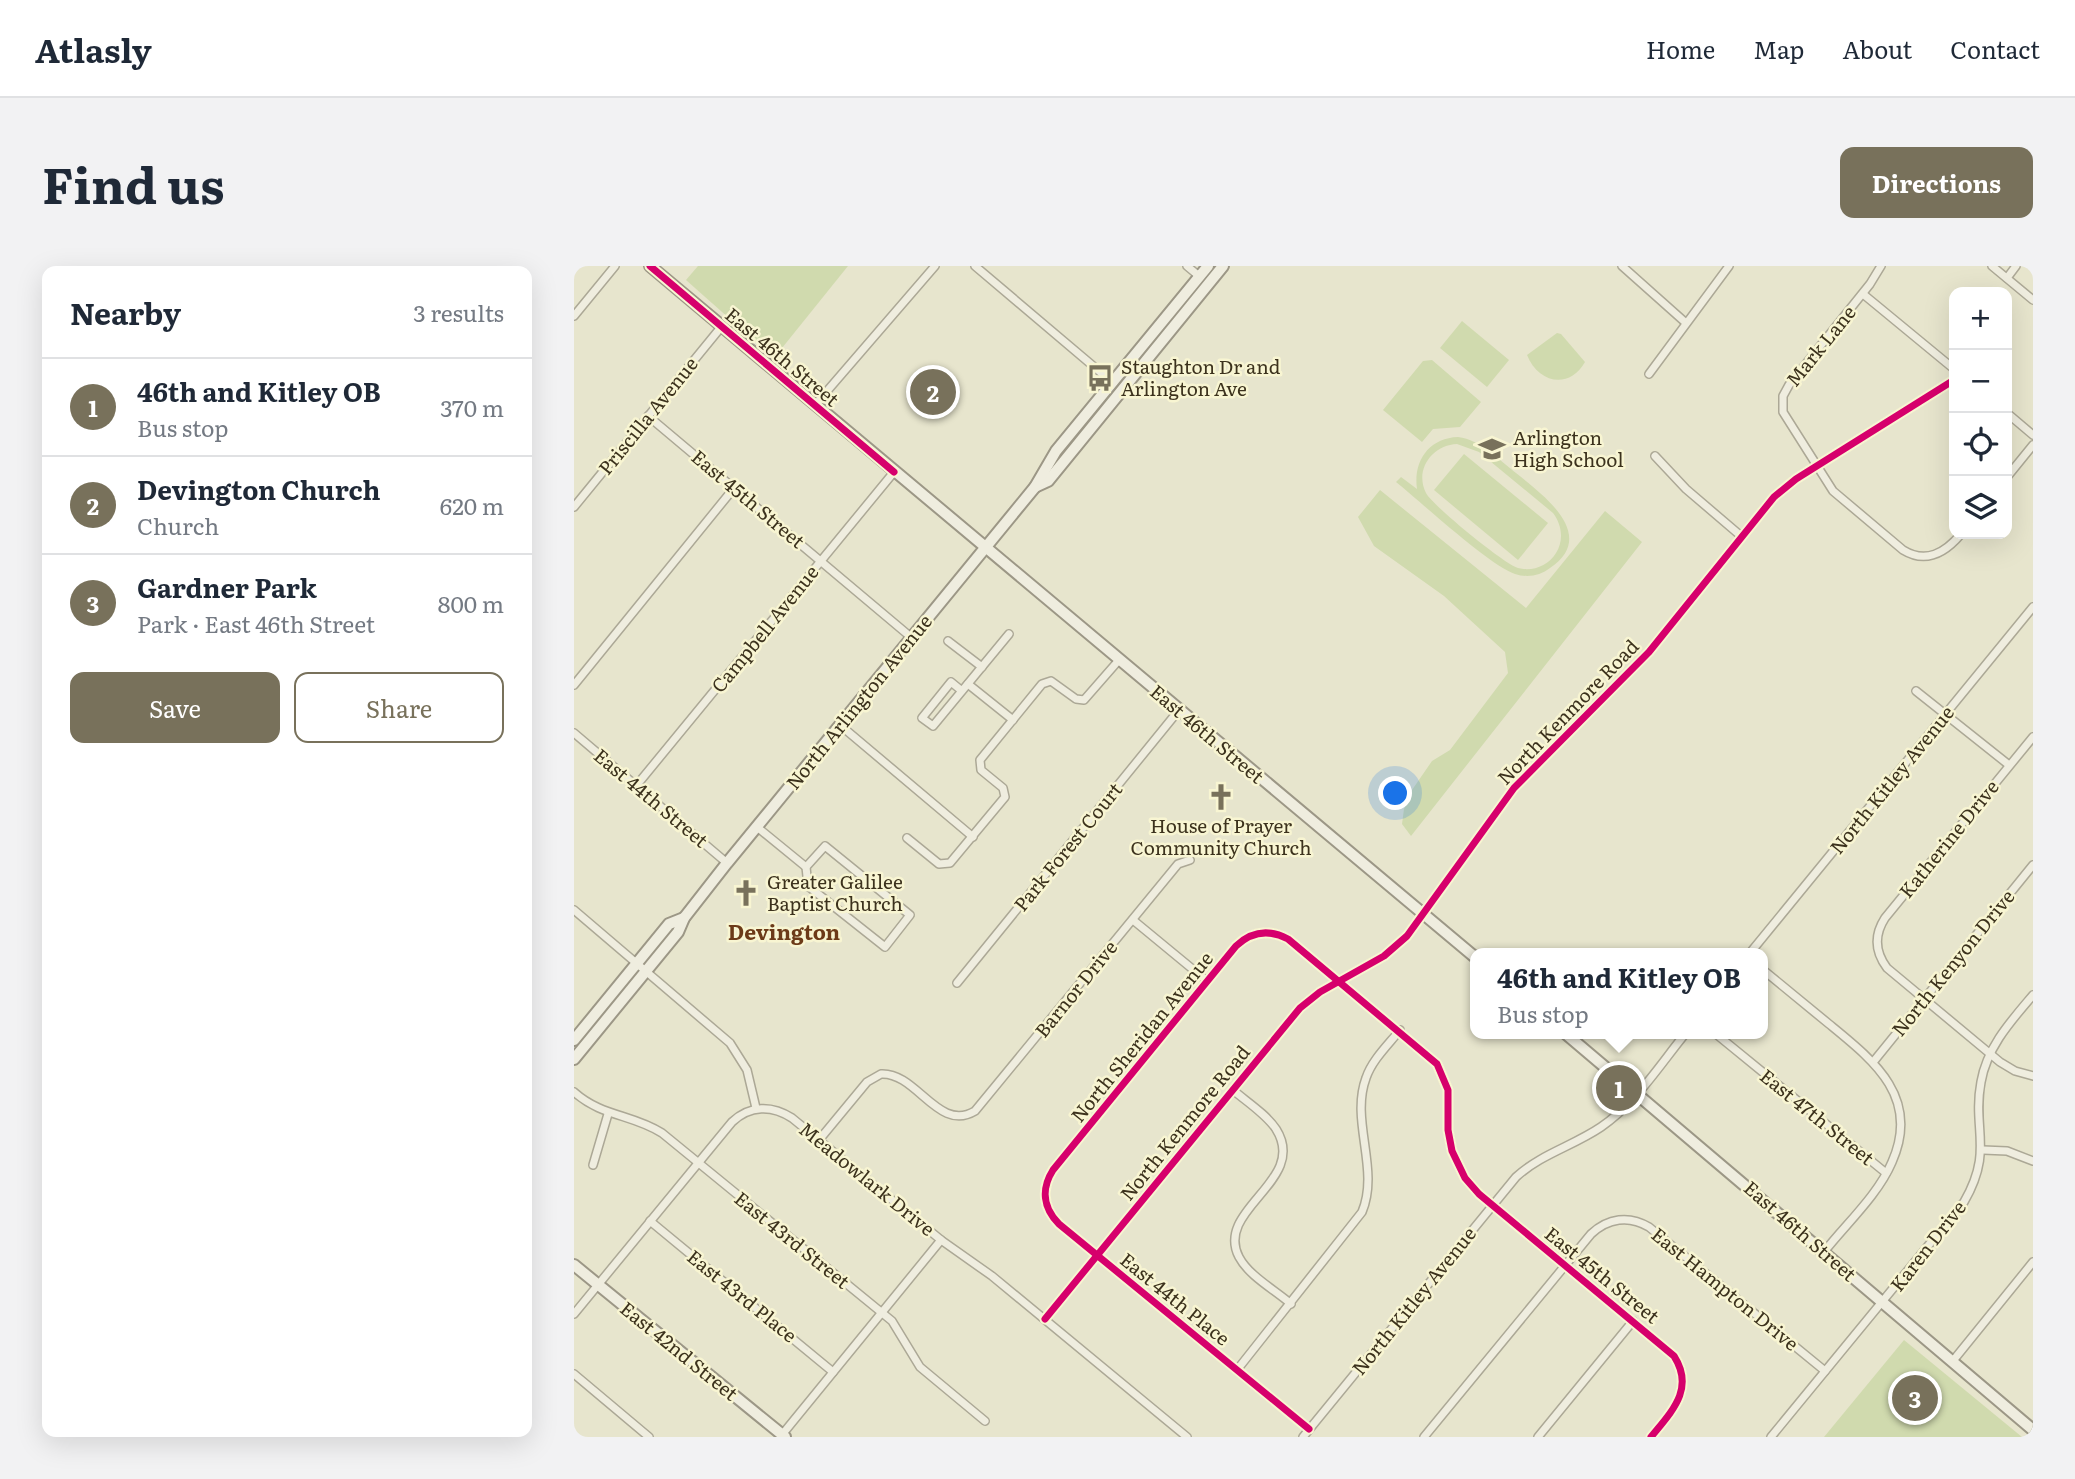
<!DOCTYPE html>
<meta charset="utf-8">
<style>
:root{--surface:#fff;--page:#f2f2f3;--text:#1f2937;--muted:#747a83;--line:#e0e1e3;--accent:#78715b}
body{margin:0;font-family:Literata,serif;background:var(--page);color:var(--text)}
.controls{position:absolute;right:21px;top:21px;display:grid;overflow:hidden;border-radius:14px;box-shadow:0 7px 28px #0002}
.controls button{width:63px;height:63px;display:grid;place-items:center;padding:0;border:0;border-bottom:2px solid var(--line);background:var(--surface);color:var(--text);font:35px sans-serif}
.you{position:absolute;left:822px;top:528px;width:24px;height:24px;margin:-18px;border:5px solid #fff;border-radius:50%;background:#1a73e8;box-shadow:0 0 0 10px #1a73e833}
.badge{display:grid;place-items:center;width:46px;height:46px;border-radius:50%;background:var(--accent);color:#fff;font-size:23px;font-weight:700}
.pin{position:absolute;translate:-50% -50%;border:4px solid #fff;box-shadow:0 2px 7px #0006}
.popup{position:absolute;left:896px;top:682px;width:298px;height:91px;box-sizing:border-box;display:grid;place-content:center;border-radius:14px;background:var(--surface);filter:drop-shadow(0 2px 5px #0005);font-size:23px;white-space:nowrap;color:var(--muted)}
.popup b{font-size:26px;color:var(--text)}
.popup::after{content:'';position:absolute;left:50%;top:100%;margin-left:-14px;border:14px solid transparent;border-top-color:var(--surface)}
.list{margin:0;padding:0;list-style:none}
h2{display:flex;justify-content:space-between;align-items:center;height:91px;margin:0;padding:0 28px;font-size:30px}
h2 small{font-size:23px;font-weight:400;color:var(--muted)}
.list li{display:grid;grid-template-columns:46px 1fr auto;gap:21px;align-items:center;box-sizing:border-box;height:98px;padding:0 28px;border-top:2px solid var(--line)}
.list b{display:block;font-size:26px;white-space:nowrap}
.list p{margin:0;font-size:23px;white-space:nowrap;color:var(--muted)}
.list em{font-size:23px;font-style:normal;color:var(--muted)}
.actions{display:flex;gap:14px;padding:21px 28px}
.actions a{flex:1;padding:16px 0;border:2px solid var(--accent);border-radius:14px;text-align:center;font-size:24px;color:var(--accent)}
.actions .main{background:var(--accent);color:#fff}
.icon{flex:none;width:38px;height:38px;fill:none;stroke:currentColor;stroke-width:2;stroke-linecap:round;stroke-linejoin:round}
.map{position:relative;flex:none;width:1459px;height:1171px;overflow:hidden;border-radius:14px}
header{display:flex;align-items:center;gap:42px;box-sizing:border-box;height:98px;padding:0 35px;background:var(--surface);border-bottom:2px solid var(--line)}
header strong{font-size:33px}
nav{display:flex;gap:38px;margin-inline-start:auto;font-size:24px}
.intro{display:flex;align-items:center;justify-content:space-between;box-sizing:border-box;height:168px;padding:0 42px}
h1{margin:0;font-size:49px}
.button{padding:18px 32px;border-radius:14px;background:var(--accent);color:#fff;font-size:24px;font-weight:700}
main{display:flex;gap:42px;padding:0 42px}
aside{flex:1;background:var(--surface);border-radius:14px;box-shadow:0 7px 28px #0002}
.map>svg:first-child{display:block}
.green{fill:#d0daae;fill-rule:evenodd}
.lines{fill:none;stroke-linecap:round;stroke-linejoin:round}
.street-casing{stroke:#aca896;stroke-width:10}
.secondary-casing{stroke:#9c9786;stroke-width:14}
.street{stroke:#efeddf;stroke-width:7}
.secondary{stroke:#efeddf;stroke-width:10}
.cycleway-casing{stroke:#f8f5d2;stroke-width:11}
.cycleway{stroke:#d6006c;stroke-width:7}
.labels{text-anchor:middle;stroke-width:5;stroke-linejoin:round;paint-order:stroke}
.street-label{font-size:19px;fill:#3c321d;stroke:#f8f5d2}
.poi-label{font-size:19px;fill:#3c321d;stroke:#f8f5d2;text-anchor:start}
.neighbourhood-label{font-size:21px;font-weight:bold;fill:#6c3a18;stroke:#f8f5d2}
</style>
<header>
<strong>Atlasly</strong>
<nav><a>Home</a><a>Map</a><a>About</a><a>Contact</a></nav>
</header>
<div class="intro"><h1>Find us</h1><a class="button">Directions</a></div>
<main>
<aside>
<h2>Nearby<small>3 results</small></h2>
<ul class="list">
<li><span class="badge">1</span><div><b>46th and Kitley OB</b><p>Bus stop</p></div><em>370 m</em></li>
<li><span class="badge">2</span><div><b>Devington Church</b><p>Church</p></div><em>620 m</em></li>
<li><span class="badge">3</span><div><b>Gardner Park</b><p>Park · East 46th Street</p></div><em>800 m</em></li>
</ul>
<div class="actions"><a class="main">Save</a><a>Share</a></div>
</aside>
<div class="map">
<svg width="1459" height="1171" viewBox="0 0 1459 1171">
<rect width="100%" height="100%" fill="#e7e5cd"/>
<!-- green -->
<g class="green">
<path d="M 124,0 L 274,0 L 200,92 L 112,14 Z"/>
<path d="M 888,55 L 935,94 L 913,121 L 866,82 Z"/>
<path d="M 983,67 L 987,68 L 1011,96 C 995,124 964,117 953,89 Z"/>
<path d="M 858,94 L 907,136 L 886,161 L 859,163 L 848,176 L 809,144 L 849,95 Z"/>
<path d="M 884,171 C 907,174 924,193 942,207 C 968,228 1025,269 976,302 C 966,310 953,312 941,308 C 916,300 847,236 822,216 L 827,211 L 843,223 C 839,195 855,172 884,171 ZM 883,178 L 905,186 L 979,247 C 988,259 990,274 982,287 C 974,300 958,306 944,302 C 930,298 858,239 852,227 C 840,203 859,179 883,178 Z"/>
<path d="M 890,188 L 974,257 L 944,294 L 860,224 Z"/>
<path d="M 806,224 L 952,342 L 1031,245 L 1068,276 L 837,570 L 828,558 L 830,543 L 838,524 L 858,495 L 876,484 L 934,407 L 931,386 L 870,330 L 800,280 L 784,251 Z"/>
<path d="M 1330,1074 L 1448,1171 L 1250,1171 Z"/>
</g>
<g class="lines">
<defs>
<g id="street">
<path d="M 401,0 L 538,116"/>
<path d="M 613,0 L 625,10"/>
<path d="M 1048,0 L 1112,57"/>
<path d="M 1307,0 L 1296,18 L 1215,119 L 1209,130 L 1209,146 L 1259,225 L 1329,284 C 1352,298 1371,287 1387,268"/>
<path d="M 1418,0 L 1459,34"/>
<path d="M 1433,12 L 1442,0"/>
<path d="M 1289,28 L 1380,103"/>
<path d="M 0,50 L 41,0"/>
<path d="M 1075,108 L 1155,0"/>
<path d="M 241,139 L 361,0"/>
<path d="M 1433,147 L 1459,169"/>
<path d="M 74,150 L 338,372"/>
<path d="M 1081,190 L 1112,223 L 1167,270"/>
<path d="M 1433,211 L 1459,179"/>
<path d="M 0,241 L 148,60"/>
<path d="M 374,375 L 408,401"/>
<path d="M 394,418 L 439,454"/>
<path d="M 0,419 L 160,222"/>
<path d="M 388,425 L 377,416 L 348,452 L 359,460 L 435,368"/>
<path d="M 1342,425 L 1435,499"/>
<path d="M 266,459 L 399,571"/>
<path d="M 0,467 L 153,597"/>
<path d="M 1459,471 L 1311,652 C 1300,669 1301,686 1313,702 L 1426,796 L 1441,805 L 1459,810"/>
<path d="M 62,520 L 320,206"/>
<path d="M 183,561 L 232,601"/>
<path d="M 333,572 L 365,598 L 376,597 L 431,531 L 429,522 L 407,504 L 406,494 L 468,418 L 477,415 L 502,433 L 510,434 L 545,394"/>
<path d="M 251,580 L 336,649 L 311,681 L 234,620 L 232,601 Z"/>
<path d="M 0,644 L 156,777 L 173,804 L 182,842"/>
<path d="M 559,654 L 633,715"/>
<path d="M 1176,687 L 1459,341"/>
<path d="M 1188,703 C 1211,722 1233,740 1255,758 C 1299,794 1347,831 1318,896 C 1304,929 1272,958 1250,986"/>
<path d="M 383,717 L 605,444"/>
<path d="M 1142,768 L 1312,907"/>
<path d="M 1300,795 L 1459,599"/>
<path d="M 659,824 C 673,836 692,848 702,863 C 735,915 640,943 665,991 C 675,1010 701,1024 717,1038"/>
<path d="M 0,826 C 28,851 58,848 88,867 L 318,1055 L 346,1101 L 411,1155"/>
<path d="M 245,874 L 293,816 L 307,808 C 343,806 364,867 401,845 L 604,598 L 616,594"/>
<path d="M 1409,884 L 1433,885 L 1459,895"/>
<path d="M 19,899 L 34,848"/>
<path d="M 76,955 L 259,1106"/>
<path d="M 0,1048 L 158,856 C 176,839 198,839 218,852 L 367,974 L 418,1010 L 613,1171"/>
<path d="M 471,1053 L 726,742 L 746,726 L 810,690 L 833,670 L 940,522 L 1075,386 L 1200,231 L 1222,213 L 1380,114"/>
<path d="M 1378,1096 L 1459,996"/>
<path d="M 663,1104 L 788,946 C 806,903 776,855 792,812 C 798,794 814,779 826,764"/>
<path d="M 0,1108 L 75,1171"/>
<path d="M 735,1163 L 485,958 C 469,942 467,923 479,904 L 662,680 C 678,665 695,663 714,673 L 863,798 L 874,824 L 874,864 L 878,885 L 891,912 L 905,928 L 1100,1090 C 1121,1123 1098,1145 1077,1171"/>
<path d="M 207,1170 L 367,974"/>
<path d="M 729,1171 L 942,911 C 967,888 999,880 1027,861 C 1061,838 1085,800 1111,768"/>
<path d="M 850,1171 L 1017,968 C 1034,952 1055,949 1075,961 L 1251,1105"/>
<path d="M 964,1171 L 1059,1055"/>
<path d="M 1197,1171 L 1390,936 C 1420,884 1398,864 1407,816 C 1413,781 1437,755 1459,729"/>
</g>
<g id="secondary">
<path d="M 76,0 L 902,692"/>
<path d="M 461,221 L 474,215 L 649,0"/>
<path d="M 992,768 L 1459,1164"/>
<path d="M 0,774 L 95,658 L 110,652"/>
<path d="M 0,793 L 104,666 L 110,652 L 153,597 L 461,221 L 482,185 L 634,0"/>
<path d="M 0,999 L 211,1171"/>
</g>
</defs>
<!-- street casing -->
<use href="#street" class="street-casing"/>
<!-- secondary casing -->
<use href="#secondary" class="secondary-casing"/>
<!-- street -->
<use href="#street" class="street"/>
<!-- secondary -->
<use href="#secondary" class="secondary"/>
<defs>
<g id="cycleway">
<path d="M 76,0 L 320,206"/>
<path d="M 471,1053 L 726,742 L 746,726 L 810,690 L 833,670 L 940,522 L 1075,386 L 1200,231 L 1222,213 L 1380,114"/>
<path d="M 735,1163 L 485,958 C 469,942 467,923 479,904 L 662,680 C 678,665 695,663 714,673 L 863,798 L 874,824 L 874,864 L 878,885 L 891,912 L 905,928 L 1100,1090 C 1121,1123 1098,1145 1077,1171"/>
</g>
</defs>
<!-- cycleway casing -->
<use href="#cycleway" class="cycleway-casing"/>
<!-- cycleway -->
<use href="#cycleway" class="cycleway"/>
</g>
<!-- icons -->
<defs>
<symbol id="bus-bare" viewBox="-9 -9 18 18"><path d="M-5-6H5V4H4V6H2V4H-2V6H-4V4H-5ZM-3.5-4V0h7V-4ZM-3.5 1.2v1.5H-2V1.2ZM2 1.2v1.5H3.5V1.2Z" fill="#78715b" stroke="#f8f5d2" stroke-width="2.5" paint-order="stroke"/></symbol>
<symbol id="school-bare" viewBox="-9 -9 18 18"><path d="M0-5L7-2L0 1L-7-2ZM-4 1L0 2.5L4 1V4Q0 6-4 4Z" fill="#78715b" stroke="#f8f5d2" stroke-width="2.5" paint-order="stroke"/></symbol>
<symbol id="church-bare" viewBox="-9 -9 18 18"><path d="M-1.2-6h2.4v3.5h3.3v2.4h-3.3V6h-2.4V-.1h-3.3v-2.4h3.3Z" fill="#78715b" stroke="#f8f5d2" stroke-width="2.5" paint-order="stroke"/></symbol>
</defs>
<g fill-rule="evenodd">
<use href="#bus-bare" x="507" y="93" width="38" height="38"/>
<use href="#school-bare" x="899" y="164" width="38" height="38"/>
<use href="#church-bare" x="628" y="512" width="38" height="38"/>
<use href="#church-bare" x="153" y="608" width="38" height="38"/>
</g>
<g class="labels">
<!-- street labels -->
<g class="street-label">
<text transform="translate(1247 80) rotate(-51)" y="7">Mark Lane</text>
<text transform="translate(208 91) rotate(40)" y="7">East 46th Street</text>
<text transform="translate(74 150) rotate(-51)" y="7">Priscilla Avenue</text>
<text transform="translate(174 233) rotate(40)" y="7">East 45th Street</text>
<text transform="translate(191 363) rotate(-51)" y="7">Campbell Avenue</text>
<text transform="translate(285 436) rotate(-51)" y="7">North Arlington Avenue</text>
<text transform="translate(994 446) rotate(-46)" y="7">North Kenmore Road</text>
<text transform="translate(633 468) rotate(40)" y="7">East 46th Street</text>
<text transform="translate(1318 514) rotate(-51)" y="7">North Kitley Avenue</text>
<text transform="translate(77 532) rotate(40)" y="7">East 44th Street</text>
<text transform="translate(1375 573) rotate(-51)" y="7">Katherine Drive</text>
<text transform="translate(494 581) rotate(-51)" y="7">Park Forest Court</text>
<text transform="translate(1379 697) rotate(-51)" y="7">North Kenyon Drive</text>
<text transform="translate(502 723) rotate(-51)" y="7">Barnor Drive</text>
<text transform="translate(568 771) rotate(-51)" y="7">North Sheridan Avenue</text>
<text transform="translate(1243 851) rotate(39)" y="7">East 47th Street</text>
<text transform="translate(611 857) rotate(-51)" y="7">North Kenmore Road</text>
<text transform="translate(293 913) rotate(39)" y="7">Meadowlark Drive</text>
<text transform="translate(1226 965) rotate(41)" y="7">East 46th Street</text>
<text transform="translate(218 974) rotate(39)" y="7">East 43rd Street</text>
<text transform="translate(1354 980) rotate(-52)" y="7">Karen Drive</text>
<text transform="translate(1028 1009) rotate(39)" y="7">East 45th Street</text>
<text transform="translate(1151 1023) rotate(39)" y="7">East Hampton Drive</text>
<text transform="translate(168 1030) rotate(39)" y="7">East 43rd Place</text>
<text transform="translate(601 1033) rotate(39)" y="7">East 44th Place</text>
<text transform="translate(840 1035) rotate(-51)" y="7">North Kitley Avenue</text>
<text transform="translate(105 1085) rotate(39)" y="7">East 42nd Street</text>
</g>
<!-- poi labels -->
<g class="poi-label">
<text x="547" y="108">Staughton Dr and<tspan x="547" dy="22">Arlington Ave</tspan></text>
<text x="939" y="179">Arlington<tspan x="939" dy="22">High School</tspan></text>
<text x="647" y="567" text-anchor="middle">House of Prayer<tspan x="647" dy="22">Community Church</tspan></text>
<text x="193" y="623">Greater Galilee<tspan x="193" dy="22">Baptist Church</tspan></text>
</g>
<!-- neighbourhood labels -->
<g class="neighbourhood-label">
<text x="210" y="674">Devington</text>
</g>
</g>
</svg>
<div class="controls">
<button>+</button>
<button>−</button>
<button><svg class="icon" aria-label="locate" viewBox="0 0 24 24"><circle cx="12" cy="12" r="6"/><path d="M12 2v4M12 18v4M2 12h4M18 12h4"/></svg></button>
<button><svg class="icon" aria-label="layers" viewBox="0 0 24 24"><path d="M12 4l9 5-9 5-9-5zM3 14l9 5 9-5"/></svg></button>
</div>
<div class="you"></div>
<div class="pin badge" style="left:1045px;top:822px">1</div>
<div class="popup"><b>46th and Kitley OB</b>Bus stop</div>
<div class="pin badge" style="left:359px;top:126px">2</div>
<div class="pin badge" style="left:1341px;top:1132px">3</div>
</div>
</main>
